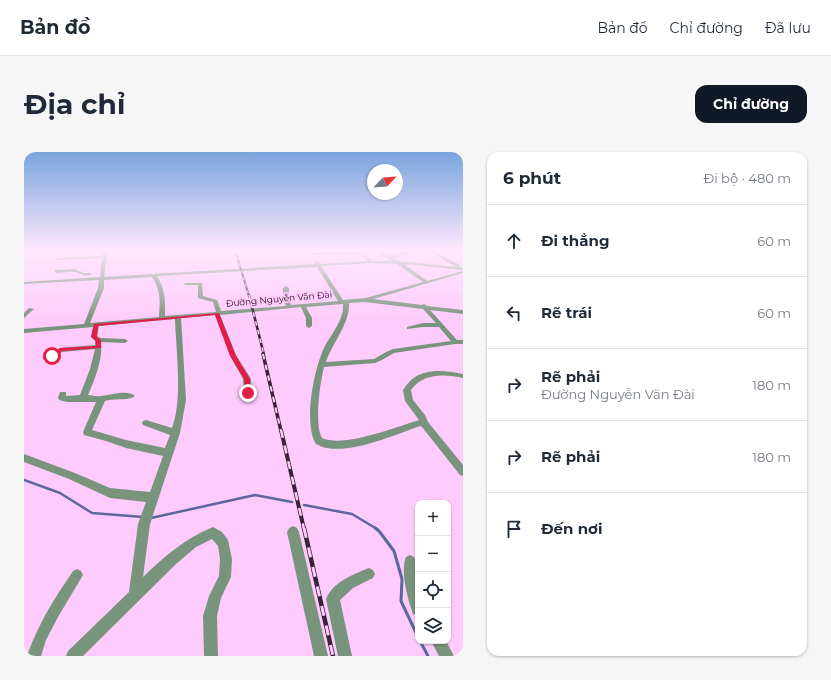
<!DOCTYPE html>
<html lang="vi">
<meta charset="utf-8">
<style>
:root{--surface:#fff;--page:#f6f6f7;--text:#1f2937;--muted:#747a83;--line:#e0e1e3;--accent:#111827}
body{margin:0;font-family:Montserrat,sans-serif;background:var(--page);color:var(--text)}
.controls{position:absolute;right:12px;bottom:12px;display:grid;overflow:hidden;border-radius:8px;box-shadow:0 1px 3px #0004}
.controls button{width:36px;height:36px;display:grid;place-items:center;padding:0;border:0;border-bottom:1px solid var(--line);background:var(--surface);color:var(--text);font:20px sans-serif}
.compass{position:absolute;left:343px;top:12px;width:36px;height:36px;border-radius:50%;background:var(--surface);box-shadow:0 1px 3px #0004;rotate:65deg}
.stop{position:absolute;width:12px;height:12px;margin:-9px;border:3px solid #e11d48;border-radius:50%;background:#fff}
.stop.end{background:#e11d48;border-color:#fff;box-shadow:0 1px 4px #0008}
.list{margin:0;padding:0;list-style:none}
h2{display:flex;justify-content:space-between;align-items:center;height:52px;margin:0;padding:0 16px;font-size:17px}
h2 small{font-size:13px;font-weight:400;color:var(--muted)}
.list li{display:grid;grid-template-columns:26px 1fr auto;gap:12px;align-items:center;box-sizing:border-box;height:72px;padding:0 16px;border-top:1px solid var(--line)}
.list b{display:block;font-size:15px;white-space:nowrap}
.list p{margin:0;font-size:13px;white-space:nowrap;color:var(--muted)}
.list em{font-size:13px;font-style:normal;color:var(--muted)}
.icon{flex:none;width:22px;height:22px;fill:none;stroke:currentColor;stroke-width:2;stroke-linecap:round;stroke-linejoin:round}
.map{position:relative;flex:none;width:439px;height:504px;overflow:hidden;border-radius:12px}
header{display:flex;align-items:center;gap:24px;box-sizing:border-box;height:56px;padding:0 20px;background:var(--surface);border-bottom:1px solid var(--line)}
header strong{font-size:19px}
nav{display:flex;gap:22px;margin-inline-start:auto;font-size:14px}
.intro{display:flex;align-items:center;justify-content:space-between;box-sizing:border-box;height:96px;padding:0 24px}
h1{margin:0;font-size:28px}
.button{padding:10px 18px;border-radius:12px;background:var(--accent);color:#fff;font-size:14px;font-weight:700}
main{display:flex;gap:24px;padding:0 24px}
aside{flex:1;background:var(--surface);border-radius:12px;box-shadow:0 1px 3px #0004}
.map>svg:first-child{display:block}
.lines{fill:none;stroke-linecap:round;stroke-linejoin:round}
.stream-far1{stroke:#5b689b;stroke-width:2.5}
.stream{stroke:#5b689b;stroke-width:3}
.minor{fill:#79947c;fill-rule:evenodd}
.rail-far4-casing{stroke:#382337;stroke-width:2}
.rail-far3-casing{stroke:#382337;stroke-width:2.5}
.rail-far2-casing{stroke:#382337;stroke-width:3.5}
.rail-far1-casing{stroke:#382337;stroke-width:4}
.rail-casing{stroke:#382337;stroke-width:4.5}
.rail-far4{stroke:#fecbfc;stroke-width:1;stroke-dasharray:3.5;stroke-linecap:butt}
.rail-far3{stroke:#fecbfc;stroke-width:1.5;stroke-dasharray:4.5;stroke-linecap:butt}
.rail-far2{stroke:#fecbfc;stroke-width:2;stroke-dasharray:5.5;stroke-linecap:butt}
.rail-far1{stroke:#fecbfc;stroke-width:2.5;stroke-dasharray:8;stroke-linecap:butt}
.rail{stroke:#fecbfc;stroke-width:3;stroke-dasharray:10;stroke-linecap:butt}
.route{fill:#e11d48}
.labels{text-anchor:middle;stroke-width:3.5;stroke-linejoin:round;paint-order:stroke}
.far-street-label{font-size:9px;fill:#211021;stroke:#fecbfc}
</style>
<header>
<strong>Bản đồ</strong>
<nav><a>Bản đồ</a><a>Chỉ đường</a><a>Đã lưu</a></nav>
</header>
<div class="intro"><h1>Địa chỉ</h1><a class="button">Chỉ đường</a></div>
<main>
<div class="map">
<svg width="439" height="504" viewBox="0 0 439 504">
<rect width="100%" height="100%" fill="#fecbfc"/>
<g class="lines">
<!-- stream-far1 -->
<g class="stream-far1">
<path d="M 0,328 L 36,341 L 68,361 L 119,365"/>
<path d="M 280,353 L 328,362 L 353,377"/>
<path d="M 127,366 L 231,343 L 268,350"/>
</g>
<!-- stream -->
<g class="stream">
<path d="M 351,376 L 355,379 L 370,399 L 378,427 L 377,449 L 394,485"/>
<path d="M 396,489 L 404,504"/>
</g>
<!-- minor -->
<g class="minor">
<path d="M 1,98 L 10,98 L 14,100 L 12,101 Z"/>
<path d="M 80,98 L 84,98 L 80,125 L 292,112 L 290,109 L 292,108 L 296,112 L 343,109 L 337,102 L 287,103 L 288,101 L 338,100 L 347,109 L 368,109 L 349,98 L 354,98 L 364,104 L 393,98 L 403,98 L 368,106 L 375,109 L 432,115 L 403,98 L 408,98 L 436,113 L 435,115 L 439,116 L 439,118 L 380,112 L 403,129 L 439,119 L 439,121 L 349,147 L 398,153 L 400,152 L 403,154 L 439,158 L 439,162 L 406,158 L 433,188 L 439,188 L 439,192 L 431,192 L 370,201 L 358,208 L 351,211 L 300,215 C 296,232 290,271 298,286 C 320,296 372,275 395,268 L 381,249 L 379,238 C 381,235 384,231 387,228 C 400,216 423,218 439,222 L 439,226 C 421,222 399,221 387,238 L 389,248 L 401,263 L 404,270 L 439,313 L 439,324 L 436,323 L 398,275 L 396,274 C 371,283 329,301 303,296 C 299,296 295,293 292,292 C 279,271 290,217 300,196 C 307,182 320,169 319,152 L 282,155 L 288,166 L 288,174 L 285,176 L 282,174 L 282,166 L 277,155 L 196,163 L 212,203 L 227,227 L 228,241 L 224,244 L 220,241 L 219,227 L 206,203 L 191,163 L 157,166 L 162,248 L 156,281 L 126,372 L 119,425 C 140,405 161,386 189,375 L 198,380 L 204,388 L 208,407 L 207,425 L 197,446 L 193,464 L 194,504 L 180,504 L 179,464 L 185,444 L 195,424 L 196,407 L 194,394 L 188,387 L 172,395 L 152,412 L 59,504 L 42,504 L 44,499 L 105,440 L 114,372 L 122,350 L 86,346 L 45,327 L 0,310 L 0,302 L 51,321 L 86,336 L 126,340 L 139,304 L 102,296 L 82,289 L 60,283 L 59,280 L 72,250 L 43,250 L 35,248 L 34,246 L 36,240 L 42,240 L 42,244 L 56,243 L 66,217 L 71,197 L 38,200 L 30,206 L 21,208 L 18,206 L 36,196 L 71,193 L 71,189 L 67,185 L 69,175 L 0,181 L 0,177 L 60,172 L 74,136 L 75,128 L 0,132 L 0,130 L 76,125 L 78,106 L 34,108 L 32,107 L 34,106 L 78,104 ZM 346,111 L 373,112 L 399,130 L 342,146 L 319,148 L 297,114 ZM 293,115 L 314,149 L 267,153 L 265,147 L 265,136 L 262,134 L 259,136 L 259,147 L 262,154 L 197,159 L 193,148 L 179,144 L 178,131 L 162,131 L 160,132 L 160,133 L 174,133 L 174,146 L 189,150 L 192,160 L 141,164 C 141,148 142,139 133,124 ZM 128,125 C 137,139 136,148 135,165 L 66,171 L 80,136 L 80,128 ZM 341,150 L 399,157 L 412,171 L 399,171 L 383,175 L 383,177 L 399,175 L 415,175 L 427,189 L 369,197 L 362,200 L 350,207 L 302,210 C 308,191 326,172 325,151 ZM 151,167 C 152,199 159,246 148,276 L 122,268 L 119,269 L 118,271 L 119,273 L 146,283 L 141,296 L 102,288 L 68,278 L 81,249 C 89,246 106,249 111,244 C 104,237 85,243 77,244 C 73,245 68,243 64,243 C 71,227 79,207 77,190 L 101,191 L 104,189 L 101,187 L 76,186 L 73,184 L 75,174 Z"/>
<path d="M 33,117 L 35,118 L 51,117 L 59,121 L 66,121 L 68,122 C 60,126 57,121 50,120 C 45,119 38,121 33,121 L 31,120 L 31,118 Z"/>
<path d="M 5,156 L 10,157 L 0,166 L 0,161 Z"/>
<path d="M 269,374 L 273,376 L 275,380 L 304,504 L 290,504 L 263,380 L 265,376 Z"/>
<path d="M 386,403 L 390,405 C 396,418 394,449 394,464 L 389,462 C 384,448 376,419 382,405 Z"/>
<path d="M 345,416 L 349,418 L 351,422 L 349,426 L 329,436 L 316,448 L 328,504 L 314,504 L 302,447 C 310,429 328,423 345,416 Z"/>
<path d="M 53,417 L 57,419 L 59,423 L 34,465 L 22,488 L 17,504 L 3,504 C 14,472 30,447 49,419 Z"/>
<path d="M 407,489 L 422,489 L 430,504 L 415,504 Z"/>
</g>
<defs>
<path id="rail-far4" d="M 211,98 L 225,144"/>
<path id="rail-far3" d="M 225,143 L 240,203"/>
<path id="rail-far2" d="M 239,202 L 257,279"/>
<path id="rail-far1" d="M 257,278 L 280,377"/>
<path id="rail" d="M 280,376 L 309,504"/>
</defs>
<!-- rail-far4 casing -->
<use href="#rail-far4" class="rail-far4-casing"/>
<!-- rail-far3 casing -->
<use href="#rail-far3" class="rail-far3-casing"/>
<!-- rail-far2 casing -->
<use href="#rail-far2" class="rail-far2-casing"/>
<!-- rail-far1 casing -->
<use href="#rail-far1" class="rail-far1-casing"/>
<!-- rail casing -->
<use href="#rail" class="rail-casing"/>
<!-- rail-far4 -->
<use href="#rail-far4" class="rail-far4"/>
<!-- rail-far3 -->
<use href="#rail-far3" class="rail-far3"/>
<!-- rail-far2 -->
<use href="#rail-far2" class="rail-far2"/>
<!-- rail-far1 -->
<use href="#rail-far1" class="rail-far1"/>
<!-- rail -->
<use href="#rail" class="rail"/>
</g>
<!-- sky -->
<linearGradient id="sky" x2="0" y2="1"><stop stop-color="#79a5de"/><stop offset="0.58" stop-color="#ffe8fe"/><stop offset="1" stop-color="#ffe8fe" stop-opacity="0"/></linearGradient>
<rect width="439" height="169" fill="url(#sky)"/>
<!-- route -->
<path class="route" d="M 195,161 L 212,204 L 226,227 L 226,243 L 222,243 L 221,241 L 220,227 L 206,204 L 191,163 L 74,174 L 73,185 L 77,188 L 77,196 L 38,199 L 30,206 L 25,204 L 36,196 L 72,194 L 72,189 L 67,185 L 70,172 Z"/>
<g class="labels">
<!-- far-street labels -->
<g class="far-street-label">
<text transform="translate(255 147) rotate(-5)" y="3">Đường Nguyễn Văn Đài</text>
</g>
</g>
</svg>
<div class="controls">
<button>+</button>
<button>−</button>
<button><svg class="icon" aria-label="locate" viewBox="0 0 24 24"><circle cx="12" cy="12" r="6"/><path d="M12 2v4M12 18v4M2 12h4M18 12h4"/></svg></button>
<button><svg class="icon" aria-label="layers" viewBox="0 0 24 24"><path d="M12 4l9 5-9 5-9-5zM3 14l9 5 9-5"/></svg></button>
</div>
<svg class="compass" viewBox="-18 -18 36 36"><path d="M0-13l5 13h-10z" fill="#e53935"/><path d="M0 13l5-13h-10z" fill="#747a83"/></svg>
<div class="stop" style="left:28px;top:204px"></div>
<div class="stop end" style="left:224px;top:241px"></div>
</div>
<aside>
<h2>6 phút<small>Đi bộ · 480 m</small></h2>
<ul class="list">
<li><svg class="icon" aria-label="ahead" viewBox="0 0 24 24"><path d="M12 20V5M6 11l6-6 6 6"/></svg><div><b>Đi thẳng</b></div><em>60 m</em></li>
<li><svg class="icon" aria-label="left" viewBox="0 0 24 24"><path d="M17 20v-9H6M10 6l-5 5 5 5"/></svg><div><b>Rẽ trái</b></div><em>60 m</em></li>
<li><svg class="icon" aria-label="right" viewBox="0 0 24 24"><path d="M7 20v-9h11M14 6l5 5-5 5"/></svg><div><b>Rẽ phải</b><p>Đường Nguyễn Văn Đài</p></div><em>180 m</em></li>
<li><svg class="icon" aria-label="right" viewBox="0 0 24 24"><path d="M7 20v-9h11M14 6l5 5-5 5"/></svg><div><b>Rẽ phải</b></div><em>180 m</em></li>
<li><svg class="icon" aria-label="arrive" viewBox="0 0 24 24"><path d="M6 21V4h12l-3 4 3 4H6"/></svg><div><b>Đến nơi</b></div></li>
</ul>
</aside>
</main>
